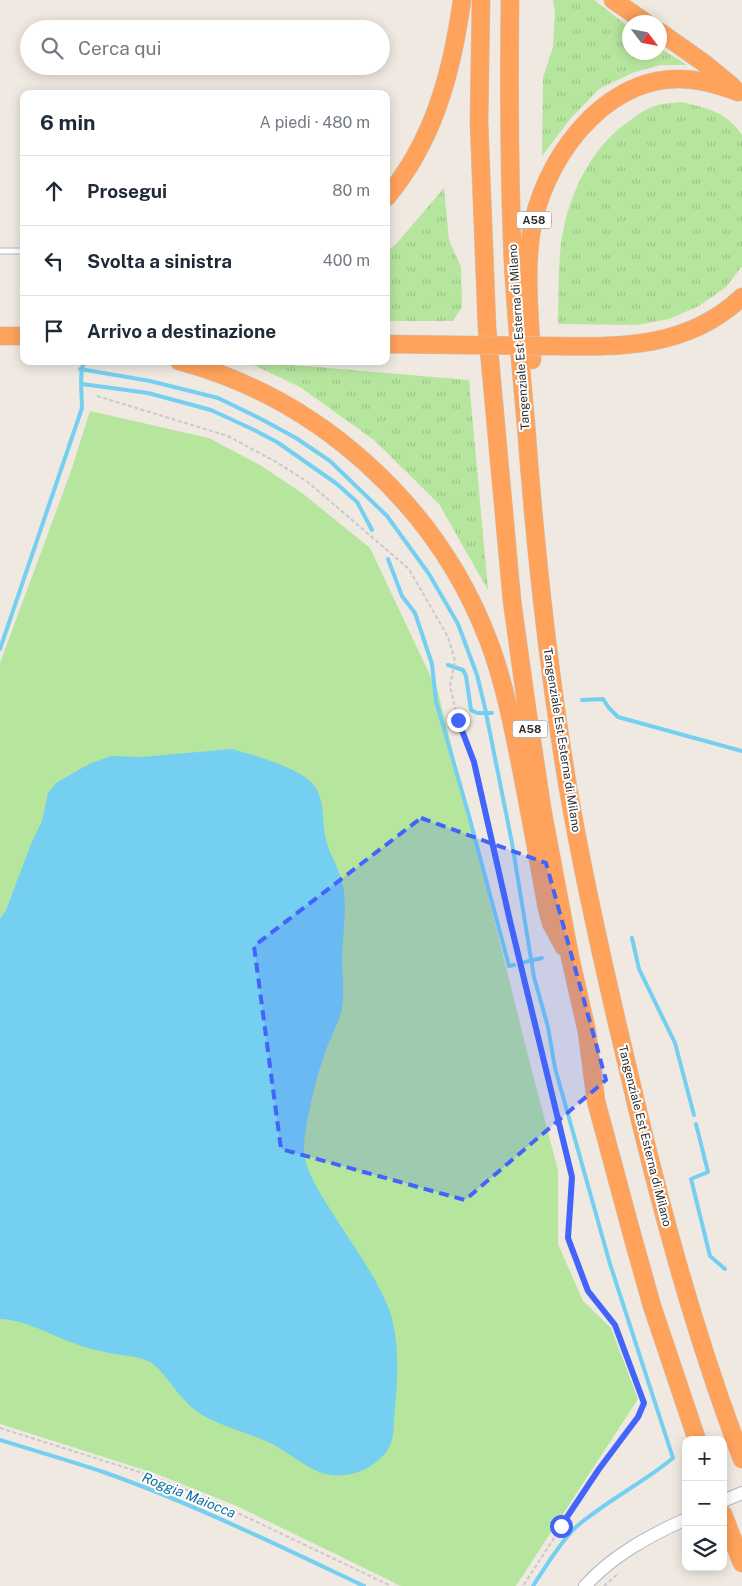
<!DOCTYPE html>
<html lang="it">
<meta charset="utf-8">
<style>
:root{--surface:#fff;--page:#f2f2f3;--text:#1f2937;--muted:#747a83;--line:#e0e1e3}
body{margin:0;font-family:"Public Sans",sans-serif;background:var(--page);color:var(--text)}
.controls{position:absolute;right:15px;bottom:15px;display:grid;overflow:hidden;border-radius:10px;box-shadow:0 2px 12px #0003}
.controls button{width:45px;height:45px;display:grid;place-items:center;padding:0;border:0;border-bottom:1px solid var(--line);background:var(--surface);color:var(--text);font:25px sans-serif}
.compass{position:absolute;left:622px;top:15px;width:45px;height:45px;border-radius:50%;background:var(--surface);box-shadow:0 2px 12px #0003;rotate:122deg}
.stop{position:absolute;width:15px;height:15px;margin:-11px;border:4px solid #4264fb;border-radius:50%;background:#fff}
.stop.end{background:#4264fb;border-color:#fff;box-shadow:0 1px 5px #0008}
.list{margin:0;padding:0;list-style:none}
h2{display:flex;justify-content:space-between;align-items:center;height:65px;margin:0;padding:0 20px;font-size:21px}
h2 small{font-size:16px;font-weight:400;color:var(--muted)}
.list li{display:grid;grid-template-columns:32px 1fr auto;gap:15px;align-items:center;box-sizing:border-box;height:70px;padding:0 20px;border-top:1px solid var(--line)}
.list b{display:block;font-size:19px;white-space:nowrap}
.list em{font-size:16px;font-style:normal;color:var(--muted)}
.icon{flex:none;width:28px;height:28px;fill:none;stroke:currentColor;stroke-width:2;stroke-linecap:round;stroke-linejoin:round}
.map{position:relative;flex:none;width:742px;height:1586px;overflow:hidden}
.search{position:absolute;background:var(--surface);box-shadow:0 2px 12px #0003;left:20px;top:20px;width:370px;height:55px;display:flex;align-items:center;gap:12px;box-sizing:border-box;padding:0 18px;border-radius:28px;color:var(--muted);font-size:19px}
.panel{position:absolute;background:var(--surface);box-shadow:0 2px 12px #0003;left:20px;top:90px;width:370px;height:275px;border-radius:10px}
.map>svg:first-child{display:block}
.grass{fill:url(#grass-tufts)}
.park{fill:#b6e59e}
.water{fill:#75cff0}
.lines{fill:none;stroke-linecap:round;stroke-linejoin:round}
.stream{stroke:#75cff0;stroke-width:4}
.service-casing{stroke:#b4b7c1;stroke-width:7}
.tertiary-casing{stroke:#b4b7c1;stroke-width:14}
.motorway-casing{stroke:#c9c9c9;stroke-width:19}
.path{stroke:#c9c9c9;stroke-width:2;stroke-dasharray:4 2.5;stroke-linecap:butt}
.service{stroke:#fff;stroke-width:5}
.tertiary{stroke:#fff;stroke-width:12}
.motorway{stroke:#ffa35c;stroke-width:18}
.motorway-bridge-casing{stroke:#c9c9c9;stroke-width:19;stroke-linecap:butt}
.motorway-bridge{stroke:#ffa35c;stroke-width:18}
.route{stroke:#4264fb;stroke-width:6}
.marked{fill:#4264fb;fill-opacity:0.2;stroke:#4264fb;stroke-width:4;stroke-dasharray:10 6;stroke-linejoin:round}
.labels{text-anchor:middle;stroke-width:4;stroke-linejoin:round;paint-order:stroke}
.shield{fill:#fff;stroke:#6d6d6d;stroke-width:1}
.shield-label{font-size:11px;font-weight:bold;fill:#2e2e2e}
.street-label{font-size:12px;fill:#2e2e2e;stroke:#fff}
.water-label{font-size:14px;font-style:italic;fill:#0d6fa3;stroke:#fff}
</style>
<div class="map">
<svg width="742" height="1586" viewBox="0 0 742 1586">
<defs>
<pattern id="grass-tufts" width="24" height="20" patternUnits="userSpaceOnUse" patternTransform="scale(1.25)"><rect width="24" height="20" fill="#b6e59e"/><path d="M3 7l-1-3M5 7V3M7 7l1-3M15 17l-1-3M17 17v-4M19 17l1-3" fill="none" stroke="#9dc588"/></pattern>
</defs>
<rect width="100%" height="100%" fill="#efe9e1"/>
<!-- grass -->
<g class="grass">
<path d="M 553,0 L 594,0 L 629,27 L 630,52 L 660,52 L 660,48 L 687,65 L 660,65 L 632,73 L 599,89 L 571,118 L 542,156 L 543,78 L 553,47 L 555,11 Z"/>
<path d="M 681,102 C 707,108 727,112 742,135 L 742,266 L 726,287 L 699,306 L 669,319 L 637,325 L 558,324 C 559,290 557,255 565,222 C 576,180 596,143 632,119 C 641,112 651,106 662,104 C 669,103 675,103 681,102 Z"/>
<path d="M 444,188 L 449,240 L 461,267 L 462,307 L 453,321 L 386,321 L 386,253 L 397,243 Z"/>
<path d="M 245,361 L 469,380 L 488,590 L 439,504 L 374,440 L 300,387 Z"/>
</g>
<!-- park -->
<path class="park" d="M 90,411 L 209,438 L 260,465 L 302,493 L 370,548 L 438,692 L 526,1048 L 558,1170 L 558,1244 L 583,1301 L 611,1328 L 638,1399 L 516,1586 L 401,1586 L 237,1506 L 154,1473 L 0,1424 L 0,663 L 70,474 Z"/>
<!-- water -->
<path class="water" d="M 232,749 C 253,755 296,767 311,782 C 325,796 322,818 325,835 C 328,852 335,860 340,875 C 349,900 343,929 342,955 C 342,975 346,997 340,1016 C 335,1030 328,1043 324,1056 C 316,1077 303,1132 304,1153 C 306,1174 326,1202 337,1220 C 354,1247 374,1274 387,1304 C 400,1333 398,1377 395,1408 C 392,1437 397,1449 369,1467 C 356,1475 336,1478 322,1473 C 304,1467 286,1450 268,1442 C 247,1432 212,1424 195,1410 C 178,1397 168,1376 153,1364 C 141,1355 120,1356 105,1352 C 96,1350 85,1348 76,1344 C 51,1335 26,1320 0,1319 L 0,919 L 6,910 L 31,844 L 42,821 L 48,793 L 56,783 L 89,764 L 111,756 L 142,757 Z"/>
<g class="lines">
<!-- stream -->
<g class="stream">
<path d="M 80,369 L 150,381 L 218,398 L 263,420 L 296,438 L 330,461 L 387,516 L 429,574 L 458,624 L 477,675 L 485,708 L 512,843 L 534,977 L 548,1027 L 555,1068 L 610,1264 L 673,1458 C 643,1483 606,1501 576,1527 C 561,1541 544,1569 533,1586"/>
<path d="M 82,384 L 148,393 L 211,410 L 250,428 L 277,442 L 337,484 L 357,502 L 372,530"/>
<path d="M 388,559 L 402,596 L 415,613 L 432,664 L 436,701 L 469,816 L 509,966 L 514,965"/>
<path d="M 0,649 L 82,408 C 82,397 79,370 84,363"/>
<path d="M 448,665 L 463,670 L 466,676 L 471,710 L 477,713 L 492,713"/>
<path d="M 582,700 L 603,699 L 609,708 L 618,717 L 742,751"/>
<path d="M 632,938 L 639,969 L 675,1043 L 694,1115"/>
<path d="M 525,962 L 542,958"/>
<path d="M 696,1124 L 708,1172 L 691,1179 L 710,1256 L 725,1269"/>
<path d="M 0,1440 C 35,1451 71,1461 106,1473 C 194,1504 279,1546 364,1586"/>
</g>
<defs>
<path id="service" d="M 0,251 L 24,251"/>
<g id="tertiary">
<path d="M 723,1501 L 742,1493"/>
<path d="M 585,1586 C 613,1555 649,1536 686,1519"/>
</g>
<g id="motorway">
<path d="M 481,0 L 479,122 L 487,328 L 512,601 L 527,709 L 543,814 L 570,957 L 587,1032 L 596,1101 L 631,1231 L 652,1306 L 697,1440"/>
<path d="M 510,0 C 509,87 509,174 513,261 C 516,316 521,370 526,425 C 535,546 548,668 568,788 C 584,881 605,973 627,1065 C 658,1198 693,1331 742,1459"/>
<path d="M 613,0 L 645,22"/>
<path d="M 660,32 L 704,63 L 733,87"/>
<path d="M 386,198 C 434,141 452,72 462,0"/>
<path d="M 0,336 L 24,336"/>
<path d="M 386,344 L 462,345"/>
<path d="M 544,346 C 617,347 686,350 742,297"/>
<path d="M 532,360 C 530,319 525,276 531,234 C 541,164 601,78 679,79 C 699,79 719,85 738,92"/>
<path d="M 179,361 C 319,398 438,506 489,642 C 502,676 510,712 517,748 C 528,801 537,854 547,908 L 551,923 L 564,947"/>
<path d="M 723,1514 L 742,1563"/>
</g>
</defs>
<!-- service casing -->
<use href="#service" class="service-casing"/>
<!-- tertiary casing -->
<use href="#tertiary" class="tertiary-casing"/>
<!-- motorway casing -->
<use href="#motorway" class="motorway-casing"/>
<!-- path -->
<g class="path">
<path d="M 97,396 L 228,436 L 278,463 L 309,483 L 409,569 L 448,637 L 455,661 L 450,686 L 458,720 L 474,762 L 510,921 L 571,1177 L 569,1238 L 587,1291 L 615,1325 L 644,1403 L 638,1417 L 599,1469 L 523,1586"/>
<path d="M 0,1428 L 149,1475 L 200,1495 L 391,1586"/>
<path d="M 604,1586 L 619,1573"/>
</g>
<!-- service -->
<use href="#service" class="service"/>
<!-- tertiary -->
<use href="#tertiary" class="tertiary"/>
<!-- motorway -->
<use href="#motorway" class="motorway"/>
<defs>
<path id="motorway-bridge" d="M 462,345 L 544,346"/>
</defs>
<!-- motorway-bridge casing -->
<use href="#motorway-bridge" class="motorway-bridge-casing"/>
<!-- motorway-bridge -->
<use href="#motorway-bridge" class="motorway-bridge"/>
</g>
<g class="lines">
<!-- route -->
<path class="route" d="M 458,720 L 474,762 L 510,921 L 572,1177 L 568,1238 L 588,1291 L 615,1325 L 644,1403 L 638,1417 L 599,1469 L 561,1526"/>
</g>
<!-- marked area -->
<path class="marked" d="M 421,818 L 546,863 L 606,1080 L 465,1200 L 281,1149 L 254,946 Z"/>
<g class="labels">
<!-- shield labels -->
<g class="shield">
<rect x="516.5" y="211.5" width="35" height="17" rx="4"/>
<rect x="512.5" y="720.5" width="35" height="17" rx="4"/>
</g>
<g class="shield-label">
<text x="534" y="224">A58</text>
<text x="530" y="733">A58</text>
</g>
<!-- street labels -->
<g class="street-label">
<text transform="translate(519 337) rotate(-94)" y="4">Tangenziale Est Esterna di Milano</text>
<text transform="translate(562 740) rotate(81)" y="4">Tangenziale Est Esterna di Milano</text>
<text transform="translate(645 1136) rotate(76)" y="4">Tangenziale Est Esterna di Milano</text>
</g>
<!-- water labels -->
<g class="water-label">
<text transform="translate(189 1495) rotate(22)" y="5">Roggia Maiocca</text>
</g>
</g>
</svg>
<div class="controls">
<button>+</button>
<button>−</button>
<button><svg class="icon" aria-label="layers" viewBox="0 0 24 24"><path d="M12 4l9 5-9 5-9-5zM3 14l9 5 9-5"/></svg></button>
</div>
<svg class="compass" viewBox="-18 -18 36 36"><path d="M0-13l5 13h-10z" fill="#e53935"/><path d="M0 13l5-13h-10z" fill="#747a83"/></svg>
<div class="stop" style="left:561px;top:1526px"></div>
<div class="stop end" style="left:458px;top:720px"></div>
<div class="search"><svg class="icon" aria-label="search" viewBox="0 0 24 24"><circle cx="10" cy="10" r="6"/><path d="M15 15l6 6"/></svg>Cerca qui</div>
<section class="panel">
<h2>6 min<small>A piedi · 480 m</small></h2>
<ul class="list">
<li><svg class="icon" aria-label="ahead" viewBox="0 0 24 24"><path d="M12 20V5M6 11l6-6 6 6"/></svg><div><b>Prosegui</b></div><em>80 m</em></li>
<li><svg class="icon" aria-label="left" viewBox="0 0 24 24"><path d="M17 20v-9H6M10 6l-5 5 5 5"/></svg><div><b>Svolta a sinistra</b></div><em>400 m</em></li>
<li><svg class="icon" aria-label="arrive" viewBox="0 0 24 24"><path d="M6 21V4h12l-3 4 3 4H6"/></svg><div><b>Arrivo a destinazione</b></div></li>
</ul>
</section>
</div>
